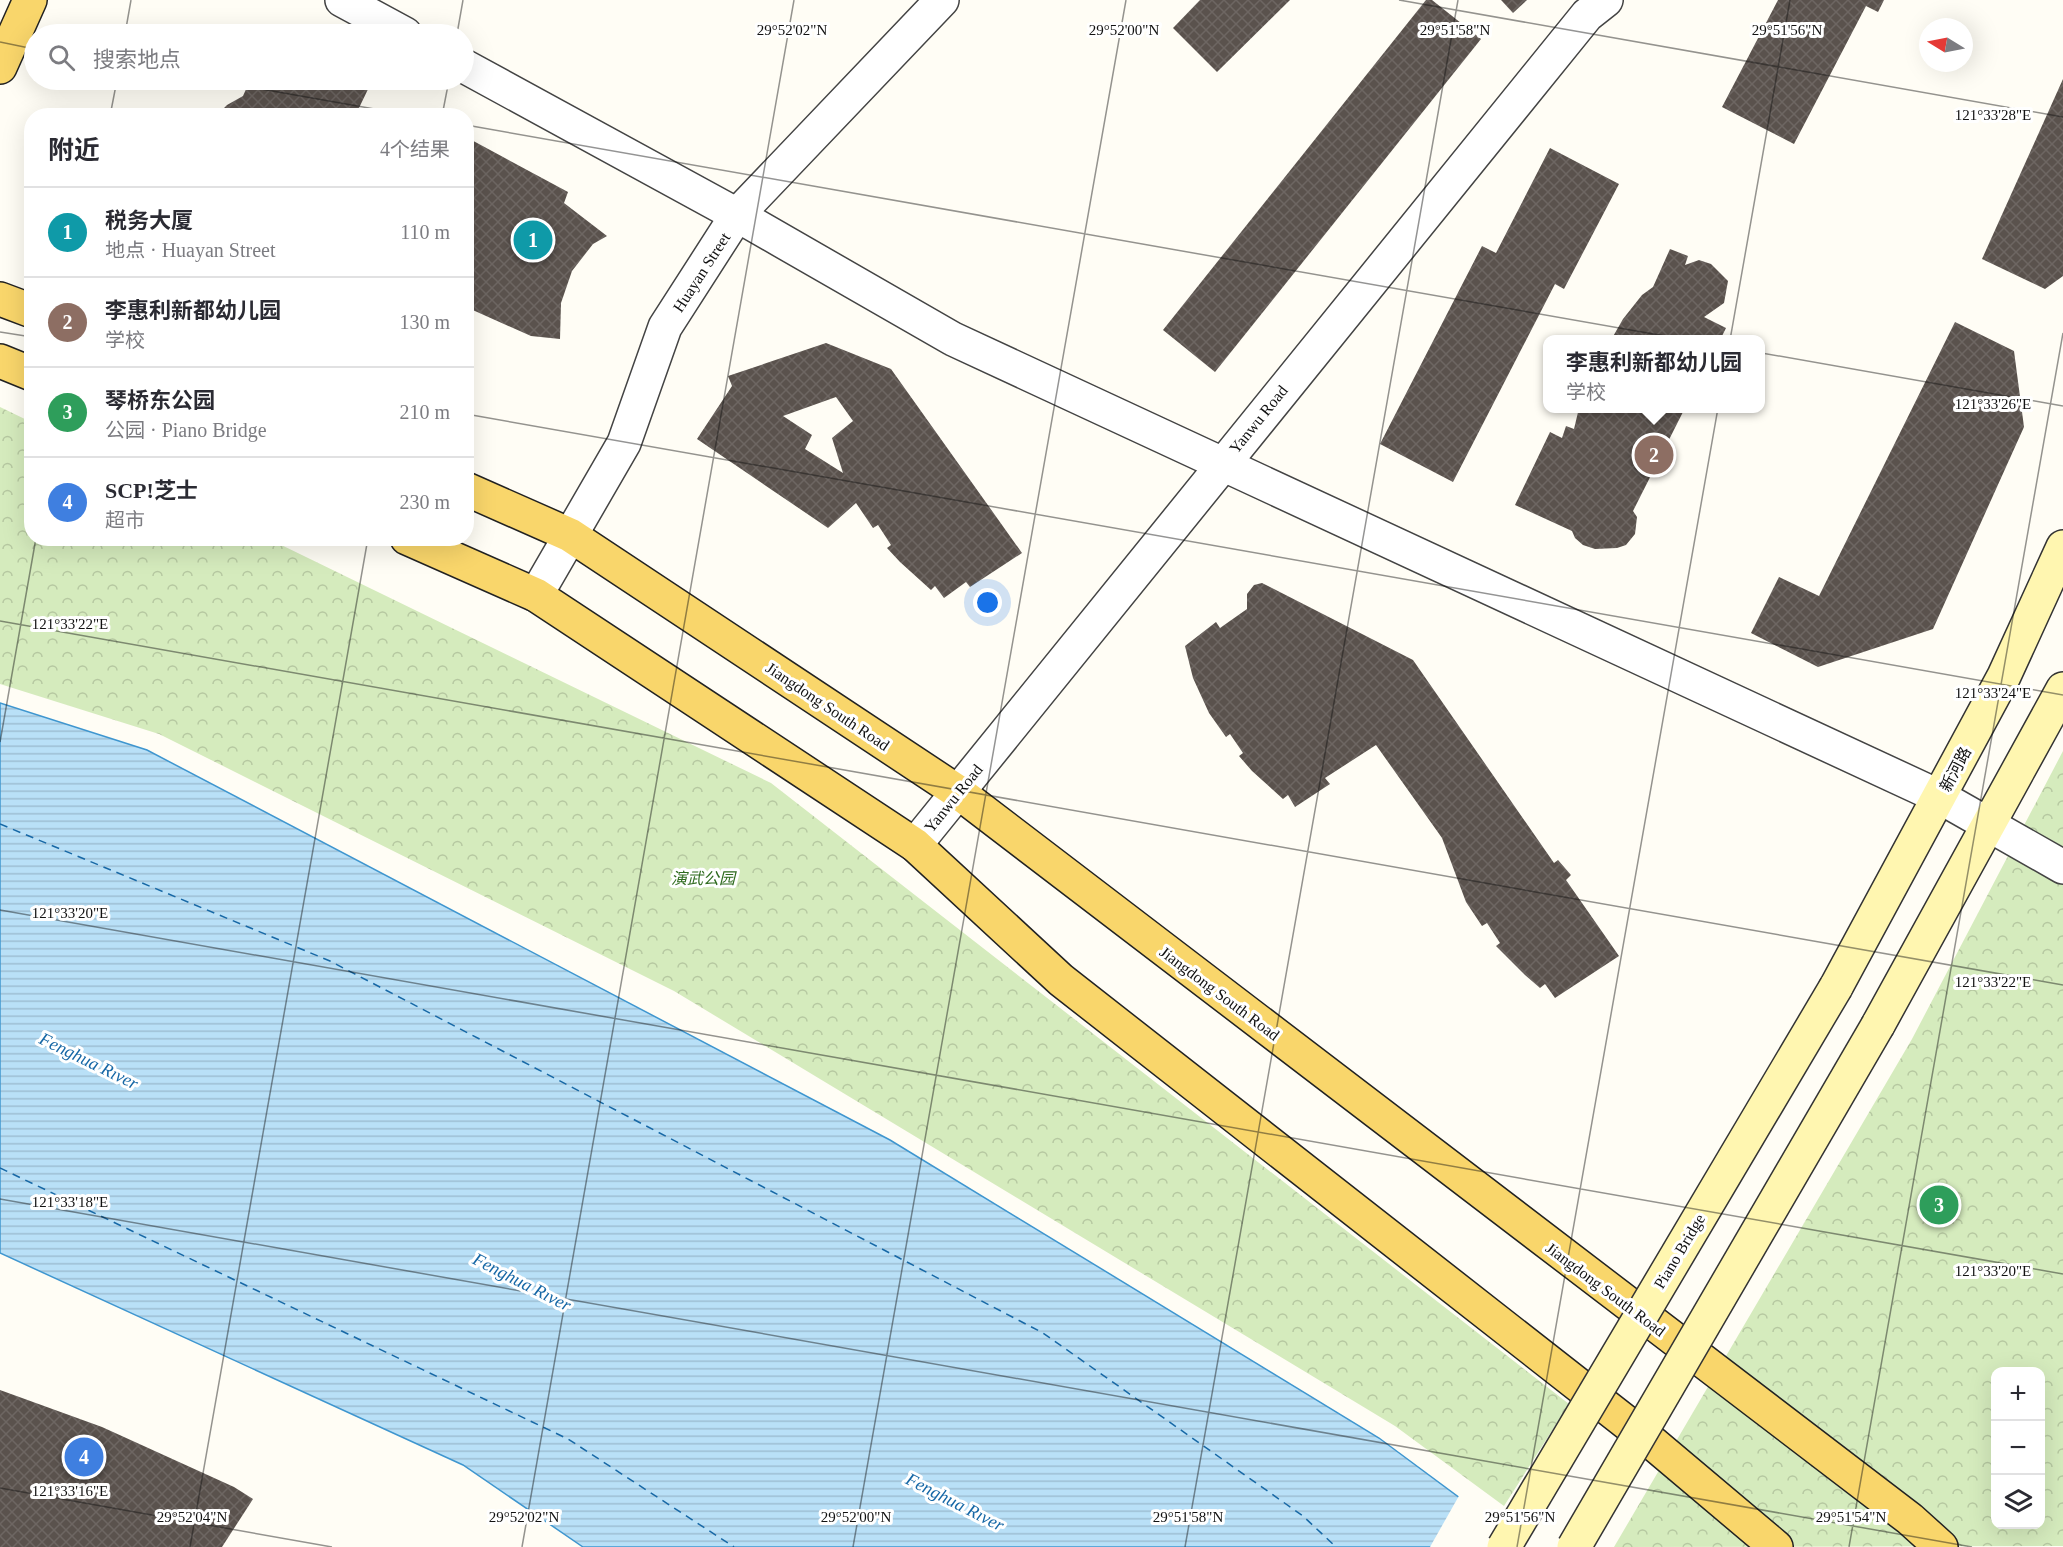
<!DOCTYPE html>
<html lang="zh">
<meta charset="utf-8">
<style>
:root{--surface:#fff;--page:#f2f2f3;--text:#2b2b33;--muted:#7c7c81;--line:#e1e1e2;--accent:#c4262e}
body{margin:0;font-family:"Times New Roman","Noto Sans SC",serif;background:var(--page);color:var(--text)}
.controls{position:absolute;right:18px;bottom:18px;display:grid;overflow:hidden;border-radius:12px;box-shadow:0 6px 24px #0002}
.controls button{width:54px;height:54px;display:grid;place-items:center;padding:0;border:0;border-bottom:2px solid var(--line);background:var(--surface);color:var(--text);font:30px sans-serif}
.compass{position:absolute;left:1919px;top:18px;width:54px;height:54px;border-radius:50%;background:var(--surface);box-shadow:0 6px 24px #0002;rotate:280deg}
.you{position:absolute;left:988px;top:603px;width:21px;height:21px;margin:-15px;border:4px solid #fff;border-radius:50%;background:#1a73e8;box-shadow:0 0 0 9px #1a73e833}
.badge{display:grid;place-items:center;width:39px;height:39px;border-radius:50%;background:var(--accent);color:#fff;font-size:20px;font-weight:700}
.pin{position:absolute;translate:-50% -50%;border:3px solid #fff;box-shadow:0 2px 6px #0006}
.popup{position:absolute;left:1543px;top:335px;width:222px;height:78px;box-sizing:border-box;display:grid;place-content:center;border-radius:12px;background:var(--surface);filter:drop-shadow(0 2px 4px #0005);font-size:20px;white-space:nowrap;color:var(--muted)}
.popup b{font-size:22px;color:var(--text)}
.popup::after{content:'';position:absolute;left:50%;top:100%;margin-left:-12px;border:12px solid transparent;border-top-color:var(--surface)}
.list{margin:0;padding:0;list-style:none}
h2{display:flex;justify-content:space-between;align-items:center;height:78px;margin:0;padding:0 24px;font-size:26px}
h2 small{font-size:20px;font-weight:400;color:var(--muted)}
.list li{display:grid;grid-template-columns:39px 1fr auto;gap:18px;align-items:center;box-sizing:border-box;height:90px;padding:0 24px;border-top:2px solid var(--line)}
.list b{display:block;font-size:22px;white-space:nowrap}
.list p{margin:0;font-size:20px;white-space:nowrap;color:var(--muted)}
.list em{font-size:20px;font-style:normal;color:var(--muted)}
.icon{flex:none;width:33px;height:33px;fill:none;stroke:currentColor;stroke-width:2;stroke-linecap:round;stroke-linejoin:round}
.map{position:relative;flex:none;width:2063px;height:1547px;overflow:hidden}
.search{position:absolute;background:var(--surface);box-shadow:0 6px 24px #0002;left:24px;top:24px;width:450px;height:66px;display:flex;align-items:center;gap:15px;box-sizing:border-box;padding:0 21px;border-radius:33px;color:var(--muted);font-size:22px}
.panel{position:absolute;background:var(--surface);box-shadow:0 6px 24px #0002;left:24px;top:108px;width:450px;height:438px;border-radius:24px}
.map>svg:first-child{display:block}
.park{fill:url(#park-crowns);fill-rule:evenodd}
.water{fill:url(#water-rules);stroke:#3f96cf;stroke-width:1.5}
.pier{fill:#fffdf5}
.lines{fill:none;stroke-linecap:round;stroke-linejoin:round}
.ferry{stroke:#1768a6;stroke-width:1.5;stroke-dasharray:8 6;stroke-linecap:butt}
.building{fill:url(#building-cross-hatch);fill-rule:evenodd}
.minor-casing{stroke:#444;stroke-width:36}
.tertiary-casing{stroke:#444;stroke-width:36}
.secondary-casing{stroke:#333;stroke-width:36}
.primary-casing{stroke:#222;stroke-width:36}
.minor{stroke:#fff;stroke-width:33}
.tertiary{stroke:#fff;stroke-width:33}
.secondary{stroke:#fff6b0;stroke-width:33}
.primary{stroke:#f9d66b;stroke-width:33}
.secondary-bridge-casing{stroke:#333;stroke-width:36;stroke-linecap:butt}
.secondary-bridge{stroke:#fff6b0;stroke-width:33}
.ticks{fill:none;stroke:#111;stroke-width:1.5;stroke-opacity:0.45}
.labels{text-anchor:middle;stroke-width:6;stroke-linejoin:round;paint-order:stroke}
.street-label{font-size:16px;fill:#111;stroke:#fff}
.park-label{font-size:16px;font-style:italic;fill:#2f6b1f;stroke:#fff}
.water-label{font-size:18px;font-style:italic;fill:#1768a6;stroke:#fff}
.ticks-label{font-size:15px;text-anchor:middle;fill:#111;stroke:#fff;stroke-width:6;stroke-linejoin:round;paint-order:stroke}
</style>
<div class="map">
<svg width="2063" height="1547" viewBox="0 0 2063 1547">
<defs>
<pattern id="park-crowns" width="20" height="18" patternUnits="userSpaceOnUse" patternTransform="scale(1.5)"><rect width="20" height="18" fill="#d5ebbd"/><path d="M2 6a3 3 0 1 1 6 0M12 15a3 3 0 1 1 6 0" fill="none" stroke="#b6c8a1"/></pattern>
<pattern id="water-rules" width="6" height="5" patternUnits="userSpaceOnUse" patternTransform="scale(1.5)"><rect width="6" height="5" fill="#b9e0f7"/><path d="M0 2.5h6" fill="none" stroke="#9ebfd3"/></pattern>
<pattern id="building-cross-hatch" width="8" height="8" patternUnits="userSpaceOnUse" patternTransform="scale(1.5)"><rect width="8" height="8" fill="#5a524d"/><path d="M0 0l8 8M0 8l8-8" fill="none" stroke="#6d6662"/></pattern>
</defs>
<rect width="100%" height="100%" fill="#fffdf5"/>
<!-- park -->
<g class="park">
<path d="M 0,407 L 31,422 L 32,538 L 269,539 L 771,783 L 1569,1404 L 1504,1506 L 1395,1426 L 674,991 L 159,734 L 0,684 Z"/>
<path d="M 2063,751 L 2063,1546 L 1614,1547 L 1912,1039 ZM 1996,1372 L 2040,1372 L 2040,1524 L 1996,1524 Z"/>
</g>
<!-- water -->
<path class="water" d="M 0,703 L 147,750 L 890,1140 L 1379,1438 L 1526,1547 L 583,1547 L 463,1465 L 0,1253 Z"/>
<!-- pier -->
<path class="pier" d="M 1460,1494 L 1528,1545 L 1529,1547 L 1430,1547 Z"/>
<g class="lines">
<!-- ferry -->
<g class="ferry">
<path d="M 0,824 L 330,961 L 1043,1333 L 1303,1516 L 1336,1547"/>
<path d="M 0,1168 L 568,1439 L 734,1547"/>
</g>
</g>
<!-- building -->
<g class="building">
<path d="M 1200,0 L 1290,0 L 1217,72 L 1173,28 Z"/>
<path d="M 1426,0 L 1432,0 L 1481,39 L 1215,372 L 1163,330 Z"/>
<path d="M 1501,0 L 1527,0 L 1513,13 Z"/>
<path d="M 1778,0 L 1884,0 L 1878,12 L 1866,6 L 1794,144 L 1722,107 Z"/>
<path d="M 2063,79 L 2063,276 L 2045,289 L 1982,259 Z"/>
<path d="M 250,80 L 362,80 L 371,83 L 358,110 L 369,116 L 216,116 L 227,105 L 243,96 Z"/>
<path d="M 466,137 L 568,192 L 564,203 L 607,236 L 593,244 L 572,271 L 561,303 L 560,339 L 531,336 L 466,307 Z"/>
<path d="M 1550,148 L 1619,184 L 1564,289 L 1555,284 L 1453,482 L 1380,444 L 1482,246 L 1496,253 Z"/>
<path d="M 1670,249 L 1688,256 L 1685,265 L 1699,260 L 1711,264 L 1728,281 L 1724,303 L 1704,317 L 1726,328 L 1720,340 L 1611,340 L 1623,319 L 1642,295 L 1653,287 Z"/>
<path d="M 1955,322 L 2014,351 L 2024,427 L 1933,629 L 1818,667 L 1751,633 L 1779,577 L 1819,596 Z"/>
<path d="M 826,343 L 891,369 L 1022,553 L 970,587 L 966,582 L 944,598 L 935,586 L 931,590 L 900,562 L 887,548 L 891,545 L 878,525 L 873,528 L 856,503 L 828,528 L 697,439 L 732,386 L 728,376 ZM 836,397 L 853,421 L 832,438 L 843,473 L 805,449 L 812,435 L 783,416 Z"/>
<path d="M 1579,408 L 1685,408 L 1633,511 L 1637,517 L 1635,534 L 1626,545 L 1617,548 L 1595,549 L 1583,545 L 1575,538 L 1572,531 L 1515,505 L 1550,432 L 1562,438 L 1566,426 L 1574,429 Z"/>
<path d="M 1262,583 L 1413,660 L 1554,863 L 1558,860 L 1571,875 L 1566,880 L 1619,956 L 1555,998 L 1545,984 L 1540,988 L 1525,975 L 1496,946 L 1500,943 L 1487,923 L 1482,926 L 1466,902 L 1442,838 L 1376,745 L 1325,778 L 1330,784 L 1295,807 L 1288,795 L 1283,799 L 1252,771 L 1239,756 L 1243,753 L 1230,734 L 1226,737 L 1209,713 L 1193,678 L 1185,646 L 1216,622 L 1220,628 L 1247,609 L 1247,594 L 1254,585 Z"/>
<path d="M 0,1390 L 102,1427 L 234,1487 L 253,1499 L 222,1547 L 0,1547 Z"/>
</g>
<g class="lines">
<defs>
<g id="minor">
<path d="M 536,595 L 624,443 L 665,327 L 737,215 L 942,0"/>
<path d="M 1940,797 L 2063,867"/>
<path d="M 915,845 L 1587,15 L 1606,0"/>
</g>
<g id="tertiary">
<path d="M 342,0 L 405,34"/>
<path d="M 464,66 L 737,215 L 953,339 L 1940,797"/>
</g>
<g id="secondary">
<path d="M 1836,987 L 2004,676 L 2063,547"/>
<path d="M 1878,1025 L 2063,689"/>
</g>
<g id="primary">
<path d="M 0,67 L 30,0"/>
<path d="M 0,299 L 32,311"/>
<path d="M 0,361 L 32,374"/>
<path d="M 466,489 L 570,535 L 958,792 L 1910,1519 L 1941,1547"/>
<path d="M 407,538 L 536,595 L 915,845 L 1061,980 L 1655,1445 L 1776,1547"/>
</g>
</defs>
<!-- minor casing -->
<use href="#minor" class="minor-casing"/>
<!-- tertiary casing -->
<use href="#tertiary" class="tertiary-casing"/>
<!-- secondary casing -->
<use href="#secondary" class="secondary-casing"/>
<!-- primary casing -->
<use href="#primary" class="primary-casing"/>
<!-- minor -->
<use href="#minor" class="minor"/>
<!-- tertiary -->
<use href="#tertiary" class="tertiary"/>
<!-- secondary -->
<use href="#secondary" class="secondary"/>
<!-- primary -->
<use href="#primary" class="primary"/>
<defs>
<g id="secondary-bridge">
<path d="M 1504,1547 L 1836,987"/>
<path d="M 1574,1547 L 1878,1025"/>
</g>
</defs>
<!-- secondary-bridge casing -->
<use href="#secondary-bridge" class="secondary-bridge-casing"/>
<!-- secondary-bridge -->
<use href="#secondary-bridge" class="secondary-bridge"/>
</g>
<!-- ticks -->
<path class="ticks" d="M 1399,0 L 2063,117M 125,34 L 131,0M 457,34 L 463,0M 0,42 L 34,49M 210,80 L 414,116M 110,116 L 117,80M 442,116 L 449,80M 466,125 L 2063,406M 0,332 L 32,337M 466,414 L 2063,695M 0,621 L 2063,985M 0,742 L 36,538M 0,910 L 2063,1274M 0,1199 L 1972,1547M 0,1488 L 332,1547M 190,1547 L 368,538M 522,1547 L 794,0M 853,1547 L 1126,0M 1185,1547 L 1458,0M 1517,1547 L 1790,0M 1849,1547 L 2063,333"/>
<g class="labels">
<!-- street labels -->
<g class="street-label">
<text transform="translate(701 272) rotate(-57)" y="6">Huayan Street</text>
<text transform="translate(1258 419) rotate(-51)" y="6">Yanwu Road</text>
<text transform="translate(828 706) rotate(34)" y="6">Jiangdong South Road</text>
<text transform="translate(1955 769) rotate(-62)" y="6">新河路</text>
<text transform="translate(953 798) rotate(-51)" y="6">Yanwu Road</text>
<text transform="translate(1220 993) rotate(37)" y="6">Jiangdong South Road</text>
<text transform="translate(1679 1251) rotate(-59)" y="6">Piano Bridge</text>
<text transform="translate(1606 1289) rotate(37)" y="6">Jiangdong South Road</text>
</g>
<!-- park labels -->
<g class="park-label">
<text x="703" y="884">演武公园</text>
</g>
<!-- water labels -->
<g class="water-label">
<text transform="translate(89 1061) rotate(26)" y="6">Fenghua Rıver</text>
<text transform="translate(522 1282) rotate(27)" y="6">Fenghua Rıver</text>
<text transform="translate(955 1502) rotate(27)" y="6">Fenghua Rıver</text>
</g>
</g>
<g class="ticks-label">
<text x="792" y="35">29°52'02"N</text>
<text x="1124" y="35">29°52'00"N</text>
<text x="1455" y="35">29°51'58"N</text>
<text x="1787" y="35">29°51'56"N</text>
<text x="1993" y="120">121°33'28"E</text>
<text x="1993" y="409">121°33'26"E</text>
<text x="70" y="629">121°33'22"E</text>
<text x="1993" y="698">121°33'24"E</text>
<text x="70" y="918">121°33'20"E</text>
<text x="1993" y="987">121°33'22"E</text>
<text x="70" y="1207">121°33'18"E</text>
<text x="1993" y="1276">121°33'20"E</text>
<text x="70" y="1496">121°33'16"E</text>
<text x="192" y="1522">29°52'04"N</text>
<text x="524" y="1522">29°52'02"N</text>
<text x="856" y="1522">29°52'00"N</text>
<text x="1188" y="1522">29°51'58"N</text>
<text x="1520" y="1522">29°51'56"N</text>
<text x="1851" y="1522">29°51'54"N</text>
</g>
</svg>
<div class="controls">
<button>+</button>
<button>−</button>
<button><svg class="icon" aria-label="layers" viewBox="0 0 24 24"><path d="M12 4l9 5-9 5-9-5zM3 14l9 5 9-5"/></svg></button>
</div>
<svg class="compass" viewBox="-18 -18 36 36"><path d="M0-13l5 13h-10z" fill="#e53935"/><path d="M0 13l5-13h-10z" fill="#7c7c81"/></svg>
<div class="you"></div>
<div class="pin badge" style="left:533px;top:240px;background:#0f9aa8">1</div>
<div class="pin badge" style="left:1654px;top:455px;background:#8d6e63">2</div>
<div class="popup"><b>李惠利新都幼儿园</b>学校</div>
<div class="pin badge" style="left:1939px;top:1205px;background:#2e9e5b">3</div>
<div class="pin badge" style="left:84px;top:1457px;background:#3f7fe0">4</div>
<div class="search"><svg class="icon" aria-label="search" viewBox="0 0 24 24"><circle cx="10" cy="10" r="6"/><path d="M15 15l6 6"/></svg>搜索地点</div>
<section class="panel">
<h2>附近<small>4个结果</small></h2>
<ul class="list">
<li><span class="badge" style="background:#0f9aa8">1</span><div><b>税务大厦</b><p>地点 · Huayan Street</p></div><em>110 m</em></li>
<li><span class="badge" style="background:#8d6e63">2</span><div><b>李惠利新都幼儿园</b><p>学校</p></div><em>130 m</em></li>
<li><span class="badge" style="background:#2e9e5b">3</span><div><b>琴桥东公园</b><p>公园 · Piano Bridge</p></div><em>210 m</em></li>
<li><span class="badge" style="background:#3f7fe0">4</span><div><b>SCP!芝士</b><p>超市</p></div><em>230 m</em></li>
</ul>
</section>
</div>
